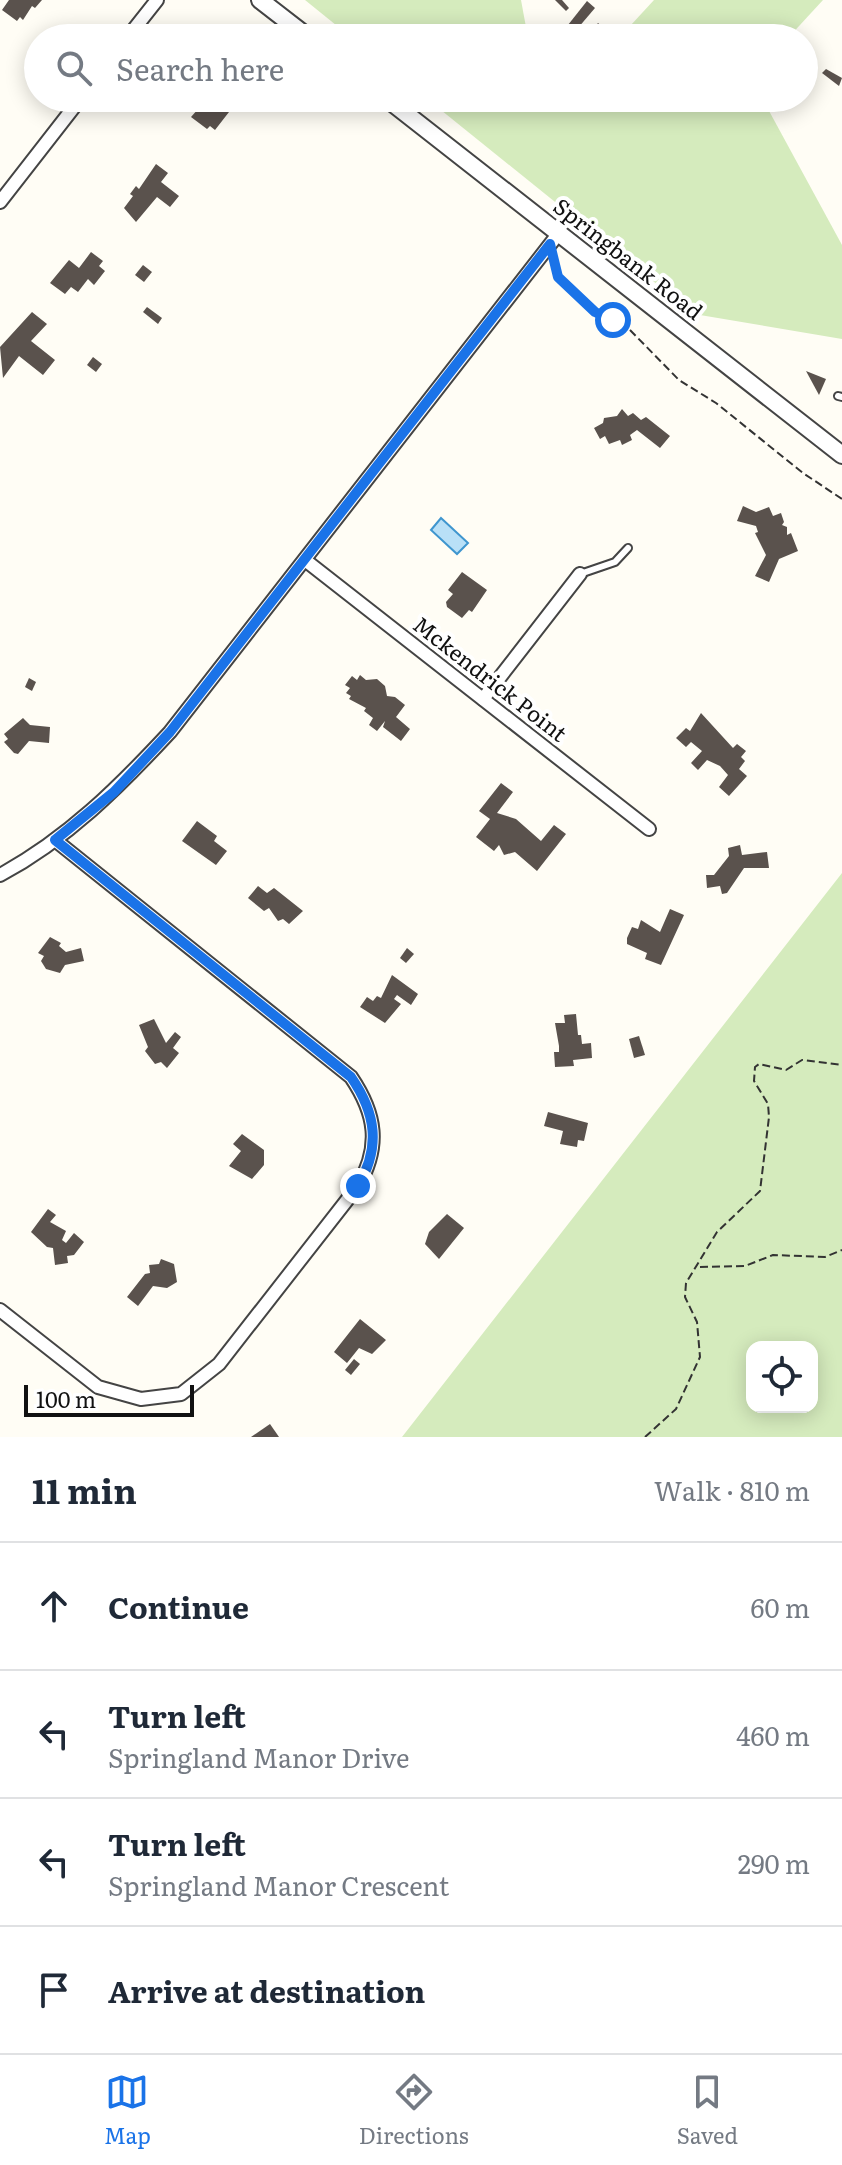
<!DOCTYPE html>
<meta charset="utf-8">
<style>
:root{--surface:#fff;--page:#f2f2f3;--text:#1f2937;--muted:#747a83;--line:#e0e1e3;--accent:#1a73e8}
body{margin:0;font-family:Literata,serif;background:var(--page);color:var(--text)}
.controls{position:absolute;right:24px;bottom:24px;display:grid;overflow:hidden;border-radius:16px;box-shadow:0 4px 20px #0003}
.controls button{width:72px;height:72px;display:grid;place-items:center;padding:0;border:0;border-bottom:2px solid var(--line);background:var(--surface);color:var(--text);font:40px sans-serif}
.scale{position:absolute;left:24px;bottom:20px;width:170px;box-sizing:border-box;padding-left:8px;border:4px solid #111;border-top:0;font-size:22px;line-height:28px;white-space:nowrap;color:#111;-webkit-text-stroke:6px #fff;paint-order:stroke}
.stop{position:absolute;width:24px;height:24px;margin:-18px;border:6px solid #1a73e8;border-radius:50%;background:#fff}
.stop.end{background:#1a73e8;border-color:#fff;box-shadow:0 2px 8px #0008}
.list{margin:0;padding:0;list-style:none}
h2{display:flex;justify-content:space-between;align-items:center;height:104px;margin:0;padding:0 32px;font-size:34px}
h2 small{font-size:26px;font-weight:400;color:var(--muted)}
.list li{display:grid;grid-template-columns:52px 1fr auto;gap:24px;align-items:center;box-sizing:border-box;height:128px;padding:0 32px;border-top:2px solid var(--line)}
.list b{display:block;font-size:30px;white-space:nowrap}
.list p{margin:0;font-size:26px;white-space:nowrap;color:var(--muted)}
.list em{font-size:26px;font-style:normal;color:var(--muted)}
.icon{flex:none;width:44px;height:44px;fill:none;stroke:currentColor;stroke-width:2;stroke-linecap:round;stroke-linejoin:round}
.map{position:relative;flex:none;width:842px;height:1437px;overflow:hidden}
.search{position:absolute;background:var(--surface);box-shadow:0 4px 20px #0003;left:24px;right:24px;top:24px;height:88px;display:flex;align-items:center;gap:20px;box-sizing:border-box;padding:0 28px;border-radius:44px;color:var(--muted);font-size:30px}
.sheet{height:616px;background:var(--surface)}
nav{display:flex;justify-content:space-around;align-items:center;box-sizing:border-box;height:112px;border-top:2px solid var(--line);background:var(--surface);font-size:22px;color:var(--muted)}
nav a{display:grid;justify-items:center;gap:4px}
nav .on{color:var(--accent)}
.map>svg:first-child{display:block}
.green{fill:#d5ebbd;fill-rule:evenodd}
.water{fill:#b9e0f7;stroke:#3f96cf;stroke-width:2}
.building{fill:#5a524d}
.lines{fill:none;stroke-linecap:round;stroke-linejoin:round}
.service-casing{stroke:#444;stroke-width:10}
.minor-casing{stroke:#444;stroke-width:16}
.tertiary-casing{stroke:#444;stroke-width:20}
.path{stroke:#333;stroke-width:2;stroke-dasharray:8 4;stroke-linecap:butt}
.service{stroke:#fff;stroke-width:6}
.minor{stroke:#fff;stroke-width:12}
.tertiary{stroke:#fff;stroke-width:16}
.route{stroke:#1a73e8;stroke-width:10}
.labels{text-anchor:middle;stroke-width:8;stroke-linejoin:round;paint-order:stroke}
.street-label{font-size:22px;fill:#111;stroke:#fff}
</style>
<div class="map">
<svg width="842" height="1437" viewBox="0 0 842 1437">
<rect width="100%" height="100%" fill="#fffdf5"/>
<!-- green -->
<g class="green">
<path d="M 305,0 L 521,0 L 528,38 L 352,38 Z"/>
<path d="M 654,0 L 823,0 L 788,38 L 619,38 Z"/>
<path d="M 426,98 L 762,98 L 842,245 L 842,339 L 694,314 Z"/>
<path d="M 842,873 L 842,1437 L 402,1437 ZM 812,1347 L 812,1407 L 752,1407 L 752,1347 Z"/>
</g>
<!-- water -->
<path class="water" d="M 441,518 L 468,543 L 457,554 L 431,530 Z"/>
<!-- building -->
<g class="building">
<path d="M 9,0 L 42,0 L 35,8 L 32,6 L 23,20 L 20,17 L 17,21 L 2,10 Z"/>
<path d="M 555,0 L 562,0 L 569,8 L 566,11 Z"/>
<path d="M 587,1 L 595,8 L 572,35 L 564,30 Z"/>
<path d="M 598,23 L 605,29 L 594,38 L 589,34 Z"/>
<path d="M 826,69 L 842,78 L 839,86 L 822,73 Z"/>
<path d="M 199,98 L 212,98 L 229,112 L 215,130 L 210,126 L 207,129 L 191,117 L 199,108 L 194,104 Z"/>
<path d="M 156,164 L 168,173 L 161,182 L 179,196 L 170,207 L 157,197 L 136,222 L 124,208 L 133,196 L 130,194 L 136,186 L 139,189 Z"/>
<path d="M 91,252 L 103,261 L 99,266 L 105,271 L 94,285 L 88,279 L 78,292 L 71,287 L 65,294 L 50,283 L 69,260 L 79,268 Z"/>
<path d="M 143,265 L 152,272 L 144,282 L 135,275 Z"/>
<path d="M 147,307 L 162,318 L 158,324 L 143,312 Z"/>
<path d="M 32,312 L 47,324 L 31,341 L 55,360 L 43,375 L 19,356 L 3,378 L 0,347 Z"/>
<path d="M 93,357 L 102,364 L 96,372 L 87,365 Z"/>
<path d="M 806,371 L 826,379 L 819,395 Z"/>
<path d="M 622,409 L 628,416 L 633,413 L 641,420 L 646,417 L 670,436 L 660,448 L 637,430 L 630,435 L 632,440 L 622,445 L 620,440 L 609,444 L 605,436 L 600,439 L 594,428 L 603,423 L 604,418 L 617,416 Z"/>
<path d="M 743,506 L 756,512 L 769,507 L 773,516 L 781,513 L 784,522 L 782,525 L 787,527 L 787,535 L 791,533 L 798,551 L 779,559 L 769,582 L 755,576 L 766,555 L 755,533 L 758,532 L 756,526 L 737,521 Z"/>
<path d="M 462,572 L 487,590 L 472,612 L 469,610 L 462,618 L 447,607 L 446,602 L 453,594 L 448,590 Z"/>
<path d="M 360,675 L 366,680 L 377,679 L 385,686 L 387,696 L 395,697 L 405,705 L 396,717 L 410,729 L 401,741 L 383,727 L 385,721 L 377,731 L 369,725 L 373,718 L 364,711 L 366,708 L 349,699 L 351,696 L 346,693 L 350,688 L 345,685 L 352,676 L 357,680 Z"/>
<path d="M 29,678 L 36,682 L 32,691 L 25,687 Z"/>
<path d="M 701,713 L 733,748 L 737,744 L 746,751 L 741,757 L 745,761 L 739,769 L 747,776 L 729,796 L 719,787 L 728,775 L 720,766 L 707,760 L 698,770 L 691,763 L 702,751 L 691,742 L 686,747 L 676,738 L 686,728 L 690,731 Z"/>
<path d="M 23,718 L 30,725 L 50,727 L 49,743 L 29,741 L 18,754 L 14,753 L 4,742 L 8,739 L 4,734 Z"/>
<path d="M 501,783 L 513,792 L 497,813 L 516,819 L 541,841 L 554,825 L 566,834 L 537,871 L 515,852 L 504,855 L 499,845 L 494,851 L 476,837 L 490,819 L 479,811 Z"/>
<path d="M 197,821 L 217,836 L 214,841 L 227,851 L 216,865 L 182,841 Z"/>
<path d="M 740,845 L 742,855 L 767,852 L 769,868 L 744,868 L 727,893 L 722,894 L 720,886 L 707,888 L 706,875 L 714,875 L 729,856 L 728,848 Z"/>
<path d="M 258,886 L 267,893 L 274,888 L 303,911 L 289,924 L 283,919 L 278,921 L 269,908 L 264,911 L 248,898 Z"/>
<path d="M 670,909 L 684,915 L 661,965 L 645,959 L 647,953 L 627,944 L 627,938 L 632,927 L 638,929 L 641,920 L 660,932 Z"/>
<path d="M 50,937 L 61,943 L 59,946 L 66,952 L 81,948 L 84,961 L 65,965 L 60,973 L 46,969 L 41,961 L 44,956 L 38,953 Z"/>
<path d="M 407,948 L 414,954 L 406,963 L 400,958 Z"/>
<path d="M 392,975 L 418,994 L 411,1005 L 397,995 L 394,999 L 401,1004 L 385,1023 L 360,1007 L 367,997 L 373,1001 L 377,996 L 381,998 Z"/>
<path d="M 576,1014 L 578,1035 L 581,1035 L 582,1044 L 591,1043 L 592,1058 L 573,1060 L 574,1066 L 555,1067 L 554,1052 L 559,1052 L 559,1046 L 555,1023 L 565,1023 L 564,1015 Z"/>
<path d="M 154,1019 L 166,1043 L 175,1032 L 181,1037 L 173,1048 L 179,1053 L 167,1068 L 161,1062 L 155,1064 L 145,1051 L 148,1047 L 139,1025 Z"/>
<path d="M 639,1036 L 645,1055 L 634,1058 L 629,1039 Z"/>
<path d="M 548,1112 L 588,1123 L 584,1141 L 578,1140 L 577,1147 L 560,1144 L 563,1131 L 544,1126 Z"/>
<path d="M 242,1134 L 264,1150 L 264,1165 L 252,1179 L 229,1166 L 241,1151 L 233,1144 Z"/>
<path d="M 48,1209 L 56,1215 L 50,1222 L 66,1231 L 62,1240 L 66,1243 L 74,1233 L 84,1242 L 74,1255 L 67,1256 L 68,1263 L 55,1265 L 53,1248 L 47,1247 L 31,1232 Z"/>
<path d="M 447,1214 L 464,1228 L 439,1259 L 425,1244 L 429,1232 Z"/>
<path d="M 161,1259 L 174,1264 L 177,1282 L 167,1288 L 153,1286 L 138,1306 L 127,1297 L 145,1274 L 150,1273 L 149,1265 L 159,1264 Z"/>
<path d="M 360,1319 L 386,1340 L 372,1354 L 359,1348 L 347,1363 L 334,1352 Z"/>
<path d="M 354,1359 L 360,1364 L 351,1375 L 345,1370 Z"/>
<path d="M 270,1424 L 279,1437 L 251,1437 Z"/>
</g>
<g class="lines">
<defs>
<g id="service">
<path d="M 838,396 L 842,397"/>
<path d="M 580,574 L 615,562 L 628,548"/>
</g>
<g id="minor">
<path d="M 127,38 L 157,0"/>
<path d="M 0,202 L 81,98"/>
<path d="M 305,560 L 649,829"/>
<path d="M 483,699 L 580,574"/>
<path d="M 0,875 C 67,839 119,787 170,732 L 559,233"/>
<path d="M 0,1310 L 98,1387 L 141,1399 L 181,1394 L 219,1364 L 358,1186 C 381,1146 376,1114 351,1077 L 55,840"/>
</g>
<g id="tertiary">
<path d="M 260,0 L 309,38"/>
<path d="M 386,98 L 842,455"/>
</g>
</defs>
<!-- service casing -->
<use href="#service" class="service-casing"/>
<!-- minor casing -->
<use href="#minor" class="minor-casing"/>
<!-- tertiary casing -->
<use href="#tertiary" class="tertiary-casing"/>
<!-- path -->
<g class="path">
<path d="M 554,260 L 558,277 L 595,312 L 627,327 L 679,380 L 716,403 L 803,473 L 842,499"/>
<path d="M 700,1267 L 745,1266 L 773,1255 L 825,1257 L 842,1250"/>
<path d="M 645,1437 L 676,1409 L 700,1357 L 697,1322 L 685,1297 L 686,1283 L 717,1232 L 760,1191 L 769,1117 L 768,1104 L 754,1081 L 755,1067 L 759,1064 L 786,1070 L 802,1060 L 842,1065"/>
</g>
<!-- service -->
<use href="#service" class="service"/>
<!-- minor -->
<use href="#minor" class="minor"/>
<!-- tertiary -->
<use href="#tertiary" class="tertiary"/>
</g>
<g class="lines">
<!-- route -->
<path class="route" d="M 358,1186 C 381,1147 376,1113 351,1077 L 55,840 L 114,792 L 170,732 L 550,244 L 558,277 L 595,312 L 613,320"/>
</g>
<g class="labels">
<!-- street labels -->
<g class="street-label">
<text transform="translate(628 259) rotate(38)" y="8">Springbank Road</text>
<text transform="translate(490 679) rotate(38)" y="8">Mckendrick Point</text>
</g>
</g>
</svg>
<div class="controls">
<button><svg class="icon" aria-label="locate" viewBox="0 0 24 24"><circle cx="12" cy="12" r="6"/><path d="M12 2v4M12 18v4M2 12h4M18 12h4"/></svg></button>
</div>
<div class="scale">100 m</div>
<div class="stop" style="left:613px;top:320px"></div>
<div class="stop end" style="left:358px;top:1186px"></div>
<div class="search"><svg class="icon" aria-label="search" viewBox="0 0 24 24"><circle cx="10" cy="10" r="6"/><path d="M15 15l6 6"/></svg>Search here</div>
</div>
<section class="sheet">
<h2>11 min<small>Walk · 810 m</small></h2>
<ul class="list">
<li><svg class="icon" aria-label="ahead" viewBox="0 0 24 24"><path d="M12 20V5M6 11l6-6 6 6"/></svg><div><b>Continue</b></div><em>60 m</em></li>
<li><svg class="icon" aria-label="left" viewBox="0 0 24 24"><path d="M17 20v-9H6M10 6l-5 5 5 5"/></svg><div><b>Turn left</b><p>Springland Manor Drive</p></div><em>460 m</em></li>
<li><svg class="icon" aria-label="left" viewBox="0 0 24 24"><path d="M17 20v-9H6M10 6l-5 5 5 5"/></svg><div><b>Turn left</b><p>Springland Manor Crescent</p></div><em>290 m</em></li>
<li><svg class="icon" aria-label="arrive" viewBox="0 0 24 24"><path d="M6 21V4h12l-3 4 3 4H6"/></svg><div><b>Arrive at destination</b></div></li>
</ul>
</section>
<nav>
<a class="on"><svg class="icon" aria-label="map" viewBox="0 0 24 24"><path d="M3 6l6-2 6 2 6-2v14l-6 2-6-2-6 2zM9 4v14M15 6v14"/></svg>Map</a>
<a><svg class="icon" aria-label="directions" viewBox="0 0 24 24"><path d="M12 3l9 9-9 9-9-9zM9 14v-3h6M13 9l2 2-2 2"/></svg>Directions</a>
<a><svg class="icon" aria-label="saved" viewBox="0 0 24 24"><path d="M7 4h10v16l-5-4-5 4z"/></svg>Saved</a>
</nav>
